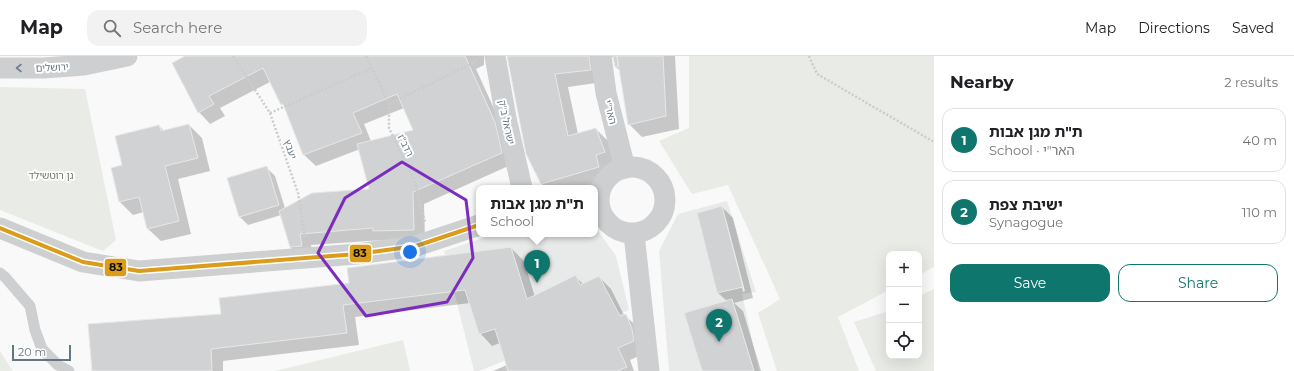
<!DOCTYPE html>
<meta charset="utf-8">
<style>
:root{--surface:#fff;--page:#f2f2f2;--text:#202124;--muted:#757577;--line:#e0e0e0;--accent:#0f766e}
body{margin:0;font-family:Montserrat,"Noto Sans Hebrew",sans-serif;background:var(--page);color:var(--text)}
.controls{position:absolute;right:12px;bottom:12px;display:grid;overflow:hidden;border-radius:8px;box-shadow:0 4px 16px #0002}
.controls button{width:36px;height:36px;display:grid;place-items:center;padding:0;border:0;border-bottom:1px solid var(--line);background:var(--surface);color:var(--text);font:20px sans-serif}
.scale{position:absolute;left:12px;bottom:10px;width:59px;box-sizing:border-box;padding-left:4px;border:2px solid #657683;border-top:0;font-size:11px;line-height:14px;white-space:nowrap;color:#657683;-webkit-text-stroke:3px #fff;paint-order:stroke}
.you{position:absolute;left:410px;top:196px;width:14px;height:14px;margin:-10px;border:3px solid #fff;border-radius:50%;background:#1a73e8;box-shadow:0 0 0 6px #1a73e833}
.badge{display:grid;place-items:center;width:26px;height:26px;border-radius:50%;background:var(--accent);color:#fff;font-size:13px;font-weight:700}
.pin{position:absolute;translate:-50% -33px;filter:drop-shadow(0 1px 2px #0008)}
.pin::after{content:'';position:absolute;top:21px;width:14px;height:12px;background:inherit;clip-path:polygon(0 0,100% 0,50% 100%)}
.popup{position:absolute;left:476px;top:129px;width:122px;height:52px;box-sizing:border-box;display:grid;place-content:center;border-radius:8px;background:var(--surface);filter:drop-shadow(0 1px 3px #0005);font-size:13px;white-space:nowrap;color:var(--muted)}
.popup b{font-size:15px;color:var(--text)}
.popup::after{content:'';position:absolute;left:50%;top:100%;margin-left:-8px;border:8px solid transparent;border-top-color:var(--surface)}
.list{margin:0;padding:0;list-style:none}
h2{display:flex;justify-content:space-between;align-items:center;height:52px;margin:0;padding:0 16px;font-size:17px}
h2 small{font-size:13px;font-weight:400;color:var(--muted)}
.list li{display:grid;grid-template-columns:26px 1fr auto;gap:12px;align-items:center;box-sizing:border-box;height:64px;margin:0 8px 8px;padding:0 8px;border:1px solid var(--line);border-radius:12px}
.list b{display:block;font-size:15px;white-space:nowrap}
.list p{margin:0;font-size:13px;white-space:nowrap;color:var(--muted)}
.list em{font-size:13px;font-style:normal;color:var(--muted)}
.actions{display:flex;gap:8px;padding:12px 16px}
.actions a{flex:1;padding:9px 0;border:1px solid var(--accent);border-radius:12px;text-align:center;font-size:14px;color:var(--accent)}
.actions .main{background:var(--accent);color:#fff}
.icon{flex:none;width:22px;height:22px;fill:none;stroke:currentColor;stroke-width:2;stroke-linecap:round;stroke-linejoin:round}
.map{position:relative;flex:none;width:934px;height:315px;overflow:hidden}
header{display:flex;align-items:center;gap:24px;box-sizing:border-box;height:56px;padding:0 20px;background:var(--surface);border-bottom:1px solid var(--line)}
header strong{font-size:19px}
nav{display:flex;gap:22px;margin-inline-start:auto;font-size:14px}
.search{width:280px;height:36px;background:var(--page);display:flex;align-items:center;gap:10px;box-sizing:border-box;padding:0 14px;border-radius:12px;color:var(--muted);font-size:15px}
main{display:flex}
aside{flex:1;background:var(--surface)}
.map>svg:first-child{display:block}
.built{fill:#e8e9e9}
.green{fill:#e8ebe6}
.shadow{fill:#0003;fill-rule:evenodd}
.building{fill:#d0d2d3;stroke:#e8e8e8}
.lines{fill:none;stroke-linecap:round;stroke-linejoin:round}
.path{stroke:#cbcccd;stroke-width:2.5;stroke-dasharray:2 2;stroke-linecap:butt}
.service{stroke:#cecfd0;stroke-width:11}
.minor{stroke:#cecfd0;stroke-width:21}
.bus-1-casing{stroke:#fff;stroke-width:7}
.bus-1{stroke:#da9c1a;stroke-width:4}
.oneway{stroke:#707f8b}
.marked{fill:none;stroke:#7b2cbf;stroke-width:3;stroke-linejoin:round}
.labels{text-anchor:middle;stroke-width:4;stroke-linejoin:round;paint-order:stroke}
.street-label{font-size:10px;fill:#657683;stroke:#fff}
.park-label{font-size:10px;fill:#687a64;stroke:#fff}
.line-badge{stroke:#fff;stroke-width:1.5}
.pale-badge-label{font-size:11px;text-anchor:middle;font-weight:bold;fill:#111}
</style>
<header>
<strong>Map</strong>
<div class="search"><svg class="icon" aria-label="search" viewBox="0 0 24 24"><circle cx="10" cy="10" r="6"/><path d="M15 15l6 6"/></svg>Search here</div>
<nav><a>Map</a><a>Directions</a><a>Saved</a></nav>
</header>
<main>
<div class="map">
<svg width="934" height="315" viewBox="0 0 934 315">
<rect width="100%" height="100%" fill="#f9f9f9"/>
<!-- built -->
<g class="built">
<path d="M 727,145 L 756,236 L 742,238 L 759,315 L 669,315 L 659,195 L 678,158 Z"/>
<path d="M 595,171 L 616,200 L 629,254 L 479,315 L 474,315 L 444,195 L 495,178 L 595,178 Z"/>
</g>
<!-- green -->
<g class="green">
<path d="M 689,0 L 934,0 L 934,211 L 919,219 L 919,198 L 889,198 L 889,234 L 838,261 L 859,315 L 777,315 L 758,257 L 780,243 L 728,129 L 692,138 L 659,85 L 689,72 Z"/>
<path d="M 0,31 L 85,33 L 116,184 L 103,195 L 0,154 Z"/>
<path d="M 934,233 L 934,315 L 876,315 L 854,266 L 889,255 L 889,300 L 919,300 L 919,240 Z"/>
<path d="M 403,284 L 410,315 L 275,315 Z"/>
<path d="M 0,295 L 13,315 L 0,315 Z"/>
</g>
<!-- shadow -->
<g class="shadow">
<path d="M 188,0 L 484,0 L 484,9 L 476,13 L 506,79 L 513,108 L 424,148 L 425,185 L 385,186 L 383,184 L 311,189 L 313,202 L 302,202 L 290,191 L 281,159 L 248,169 L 240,161 L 228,123 L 266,111 L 275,120 L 285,152 L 370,134 L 360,93 L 316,110 L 304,99 L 286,53 L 282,48 L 270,26 L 220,52 L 225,60 L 210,68 L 199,56 ZM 404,52 L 415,75 L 371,85 L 364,68 Z"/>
<path d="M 508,0 L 675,0 L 679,73 L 642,81 L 629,68 L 620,15 L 615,10 L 613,1 L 607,3 L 603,26 L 568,31 L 578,78 L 596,73 L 609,86 L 617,109 L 609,112 L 612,124 L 586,132 L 546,132 L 542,128 L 527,97 Z"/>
<path d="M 189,69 L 202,82 L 210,115 L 178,123 L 191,178 L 161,185 L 147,172 L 144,156 L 133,159 L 120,146 L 124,110 L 159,70 L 164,75 Z"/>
<path d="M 722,151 L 733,162 L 753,242 L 734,247 L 743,255 L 761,315 L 703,315 L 727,245 L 718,237 L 698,157 ZM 724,163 L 726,163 L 745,235 L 743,236 Z"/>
<path d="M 511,192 L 524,205 L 535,241 L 575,220 L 583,228 L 599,221 L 611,233 L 624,259 L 638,271 L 646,297 L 630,304 L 634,315 L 493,315 L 507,309 L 500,287 L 492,290 L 480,277 L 470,247 L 355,261 L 359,289 L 223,305 L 223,315 L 93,315 L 222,259 L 350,227 Z"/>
</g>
<!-- building -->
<g class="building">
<path d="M 185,0 L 465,0 L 495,66 L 502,97 L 413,136 L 414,174 L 373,175 L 373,172 L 300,178 L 302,190 L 290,191 L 279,155 L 312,137 L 369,133 L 357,88 L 413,74 L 397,38 L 353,57 L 362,77 L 303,99 L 283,48 L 281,49 L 263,12 L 209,40 L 214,48 L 198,57 L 172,7 Z"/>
<path d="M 507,0 L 589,0 L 591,14 L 555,18 L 568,80 L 596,72 L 605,96 L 596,99 L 599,111 L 541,128 L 526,98 Z"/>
<path d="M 613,0 L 617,0 L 618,10 L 615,11 Z"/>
<path d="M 617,0 L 663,0 L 666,60 L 628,69 Z"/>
<path d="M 189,68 L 198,102 L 165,110 L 179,165 L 147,173 L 139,141 L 119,146 L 111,112 L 122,109 L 115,80 L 159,69 L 161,75 Z"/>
<path d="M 267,110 L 279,149 L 239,161 L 227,122 Z"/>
<path d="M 722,150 L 743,231 L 717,237 L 697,157 Z"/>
<path d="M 511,191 L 527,243 L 576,219 L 580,229 L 599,220 L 620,260 L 626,258 L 632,273 L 634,285 L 618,292 L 627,311 L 617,315 L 508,315 L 495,273 L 479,278 L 465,234 L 343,249 L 347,277 L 211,293 L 212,315 L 92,315 L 88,268 L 221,258 L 219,242 L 349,227 L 347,212 Z"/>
<path d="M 732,243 L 754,315 L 702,315 L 684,257 Z"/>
</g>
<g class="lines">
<!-- path -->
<g class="path">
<path d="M 233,0 L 270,57 L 298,137 L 305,182"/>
<path d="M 366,0 L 389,48 L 389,72 L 415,126 L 425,166"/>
<path d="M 809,0 L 817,18 L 934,86"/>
<path d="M 389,48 L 477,5"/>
<path d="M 270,57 L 372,12"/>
</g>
<!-- service -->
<path class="service" d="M 0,217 L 5,221 L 30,250 L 35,274 L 42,293 L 58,309 L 69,315"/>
<!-- minor -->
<g class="minor">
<path d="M 495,0 L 506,62 L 522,132"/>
<path d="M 601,0 L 606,37 L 625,112"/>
<path d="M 0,12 L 44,12 L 84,9 L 127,0"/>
<circle cx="632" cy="144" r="33"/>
<path d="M 0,172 L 83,206 L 139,215 L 357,198 L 416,190 L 479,169"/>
<path d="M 634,178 L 649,315"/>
</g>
<defs>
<path id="bus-1" d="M 0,172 L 83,206 L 139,215 L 357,198 L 416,190 L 479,169"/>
</defs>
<!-- bus-1 casing -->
<use href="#bus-1" class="bus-1-casing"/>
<!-- bus-1 -->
<use href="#bus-1" class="bus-1"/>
</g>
<!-- one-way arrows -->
<defs><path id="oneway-chevron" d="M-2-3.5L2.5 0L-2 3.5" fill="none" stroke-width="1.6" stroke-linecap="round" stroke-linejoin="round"/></defs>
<use class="oneway" href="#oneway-chevron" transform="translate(19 12) rotate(180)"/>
<!-- marked area -->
<path class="marked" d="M 402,106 L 466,144 L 473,202 L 447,246 L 366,260 L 318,197 L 345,142 Z"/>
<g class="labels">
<!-- street labels -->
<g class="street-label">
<text transform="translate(52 11) rotate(-3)" y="4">ירושלים</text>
<text transform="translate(611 56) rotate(76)" y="4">האר"י</text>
<text transform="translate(507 66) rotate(78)" y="4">ישראל ב"ק</text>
<text transform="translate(406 89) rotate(64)" y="4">רדב"ז</text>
<text transform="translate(291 93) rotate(72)" y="4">יעבץ</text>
</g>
<!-- park labels -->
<g class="park-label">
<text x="51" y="123">גן רוטשילד</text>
</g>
</g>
<g class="line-badge">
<rect x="349" y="188" width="23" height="19" rx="4" fill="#da9c1a"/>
<rect x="104" y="202" width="23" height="19" rx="4" fill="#da9c1a"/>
</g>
<g class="pale-badge-label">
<text x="360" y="201">83</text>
<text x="116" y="215">83</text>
</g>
</svg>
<div class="controls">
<button>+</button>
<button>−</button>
<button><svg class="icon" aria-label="locate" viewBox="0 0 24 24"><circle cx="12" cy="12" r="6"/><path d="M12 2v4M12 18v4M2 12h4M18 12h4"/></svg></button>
</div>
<div class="scale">20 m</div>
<div class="you"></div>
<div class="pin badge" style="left:537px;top:227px">1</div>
<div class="popup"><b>ת&quot;ת מגן אבות</b>School</div>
<div class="pin badge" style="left:719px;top:286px">2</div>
</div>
<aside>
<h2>Nearby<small>2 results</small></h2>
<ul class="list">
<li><span class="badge">1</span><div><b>ת&quot;ת מגן אבות</b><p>School · האר&quot;י</p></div><em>40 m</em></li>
<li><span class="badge">2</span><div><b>ישיבת צפת</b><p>Synagogue</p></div><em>110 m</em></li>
</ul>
<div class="actions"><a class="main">Save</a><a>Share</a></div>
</aside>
</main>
